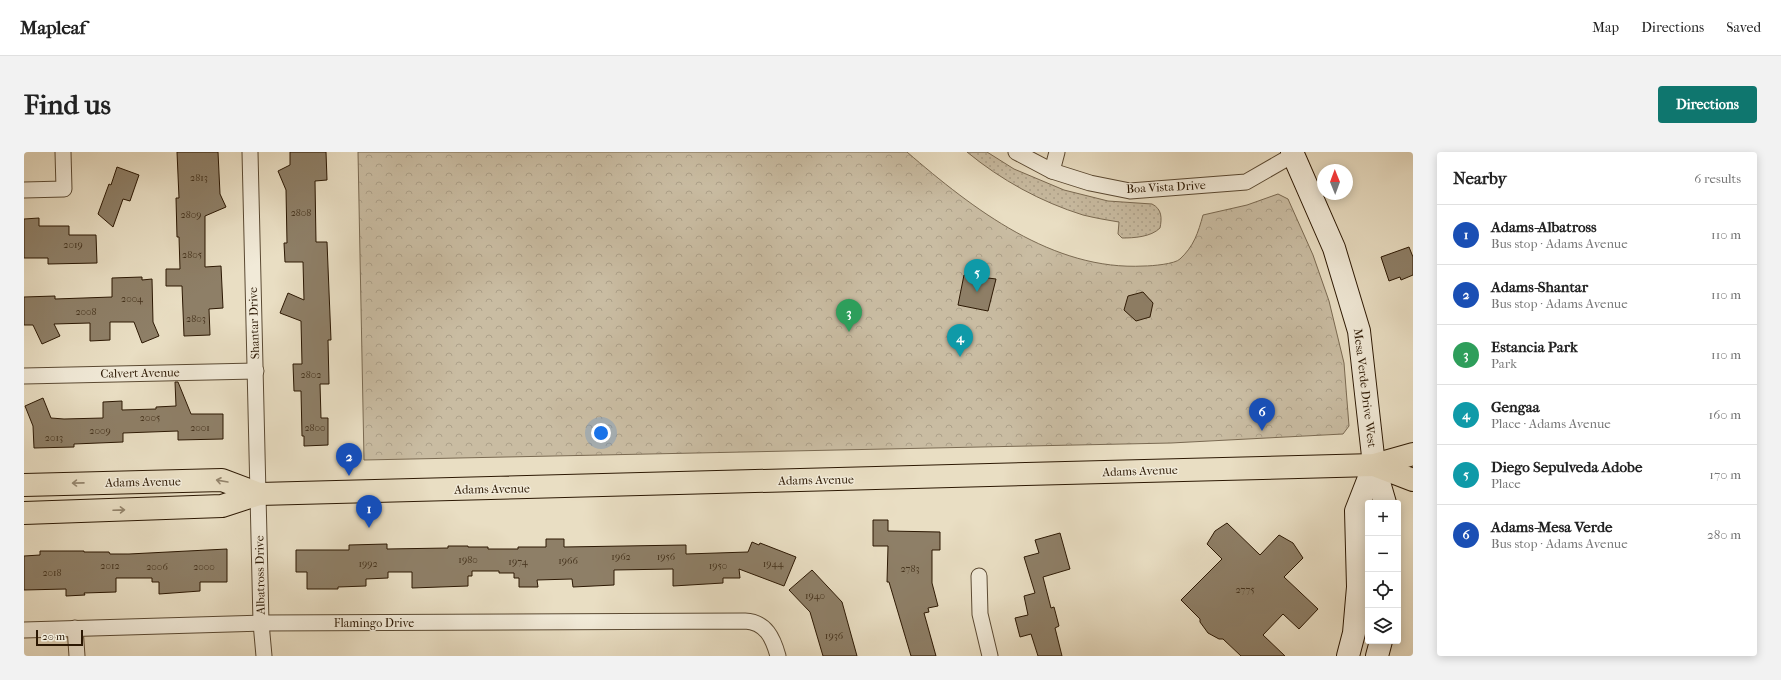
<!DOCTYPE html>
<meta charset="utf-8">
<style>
:root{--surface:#fff;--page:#f2f2f2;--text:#222;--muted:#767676;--line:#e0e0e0;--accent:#0f766e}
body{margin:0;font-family:"IM FELL French Canon",serif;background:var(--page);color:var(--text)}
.controls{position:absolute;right:12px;bottom:12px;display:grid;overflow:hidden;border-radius:4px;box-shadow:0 2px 10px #0003}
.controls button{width:36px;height:36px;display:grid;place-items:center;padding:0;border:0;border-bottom:1px solid var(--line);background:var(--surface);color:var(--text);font:20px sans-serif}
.compass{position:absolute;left:1293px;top:12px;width:36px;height:36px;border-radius:50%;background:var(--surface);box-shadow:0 2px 10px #0003;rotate:359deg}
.scale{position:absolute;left:12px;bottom:10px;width:47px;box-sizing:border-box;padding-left:4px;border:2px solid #2c1803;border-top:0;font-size:11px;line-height:14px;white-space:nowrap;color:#2c1803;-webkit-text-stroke:3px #f1ead8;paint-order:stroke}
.you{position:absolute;left:577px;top:281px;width:14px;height:14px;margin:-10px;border:3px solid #fff;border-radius:50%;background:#1a73e8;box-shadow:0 0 0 6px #1a73e833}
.badge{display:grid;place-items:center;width:26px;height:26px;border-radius:50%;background:var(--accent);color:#fff;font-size:13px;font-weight:700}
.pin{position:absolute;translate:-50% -33px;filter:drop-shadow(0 1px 2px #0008)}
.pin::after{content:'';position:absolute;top:21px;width:14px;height:12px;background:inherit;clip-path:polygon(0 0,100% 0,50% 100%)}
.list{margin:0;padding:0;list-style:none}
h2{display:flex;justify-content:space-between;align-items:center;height:52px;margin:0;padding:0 16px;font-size:17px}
h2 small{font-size:13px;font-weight:400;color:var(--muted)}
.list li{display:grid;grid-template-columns:26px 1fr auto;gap:12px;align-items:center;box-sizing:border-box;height:60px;padding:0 16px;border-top:1px solid var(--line)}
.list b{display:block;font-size:15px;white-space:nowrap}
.list p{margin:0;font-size:13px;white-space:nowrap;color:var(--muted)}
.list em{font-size:13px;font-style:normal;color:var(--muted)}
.icon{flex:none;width:22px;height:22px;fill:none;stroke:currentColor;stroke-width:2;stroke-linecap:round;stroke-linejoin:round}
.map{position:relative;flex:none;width:1389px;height:504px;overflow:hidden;border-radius:4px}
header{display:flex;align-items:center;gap:24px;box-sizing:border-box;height:56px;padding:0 20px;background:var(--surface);border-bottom:1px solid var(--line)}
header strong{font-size:19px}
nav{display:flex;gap:22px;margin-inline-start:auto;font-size:14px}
.intro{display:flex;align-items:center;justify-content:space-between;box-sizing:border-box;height:96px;padding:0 24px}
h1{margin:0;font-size:28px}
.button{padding:10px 18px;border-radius:4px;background:var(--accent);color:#fff;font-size:14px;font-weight:700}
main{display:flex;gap:24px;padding:0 24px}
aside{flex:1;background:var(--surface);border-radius:4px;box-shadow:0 2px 10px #0003}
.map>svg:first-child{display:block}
.grass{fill:url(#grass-dots);stroke:#7a6a52}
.park{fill:url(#park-crowns);stroke:#7a6a52}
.building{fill:#8e7f67;stroke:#2c1803}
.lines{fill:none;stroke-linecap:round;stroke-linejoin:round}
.street-casing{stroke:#5b4a33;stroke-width:17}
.secondary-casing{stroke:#2c1803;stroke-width:24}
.primary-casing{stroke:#2c1803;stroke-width:24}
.street{stroke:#f1ead8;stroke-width:15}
.secondary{stroke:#f1ead8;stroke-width:22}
.primary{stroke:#e9dec3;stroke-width:22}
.oneway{stroke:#94856d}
.labels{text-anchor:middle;stroke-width:3;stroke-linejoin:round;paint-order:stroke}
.number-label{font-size:10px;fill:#44321c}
.street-label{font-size:12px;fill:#2c1803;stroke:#f1ead8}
</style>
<header>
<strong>Mapleaf</strong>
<nav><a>Map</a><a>Directions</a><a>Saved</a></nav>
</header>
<div class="intro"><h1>Find us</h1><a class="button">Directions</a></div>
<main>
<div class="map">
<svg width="1389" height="504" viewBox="0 0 1389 504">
<defs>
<pattern id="grass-dots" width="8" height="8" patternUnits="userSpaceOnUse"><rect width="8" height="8" fill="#c9bca2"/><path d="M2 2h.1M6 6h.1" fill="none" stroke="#ada18a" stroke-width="1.8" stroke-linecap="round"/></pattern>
<pattern id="park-crowns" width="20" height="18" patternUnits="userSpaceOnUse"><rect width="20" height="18" fill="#c9bca2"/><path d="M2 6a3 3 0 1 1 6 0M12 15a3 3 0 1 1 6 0" fill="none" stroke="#ada18a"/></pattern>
</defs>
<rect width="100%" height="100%" fill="#e9dec3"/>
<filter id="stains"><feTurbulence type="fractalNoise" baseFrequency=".005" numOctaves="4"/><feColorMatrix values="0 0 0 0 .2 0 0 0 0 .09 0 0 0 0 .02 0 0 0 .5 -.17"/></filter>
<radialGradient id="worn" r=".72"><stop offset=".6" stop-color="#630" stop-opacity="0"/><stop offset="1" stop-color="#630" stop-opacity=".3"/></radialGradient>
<!-- grass -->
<path class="grass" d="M 943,0 L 963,0 L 990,17 L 1040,38 L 1084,49 L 1128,52 C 1138,57 1138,66 1136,76 C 1127,85 1110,86 1098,86 L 1094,82 L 1095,70 C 1083,68 1071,66 1059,63 C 1017,50 977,28 943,0 Z"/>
<!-- park -->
<path class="park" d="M 334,0 L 883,0 C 949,57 1029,119 1120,114 C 1128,114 1151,112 1156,107 C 1170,94 1174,81 1179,63 L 1223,53 L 1254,42 L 1264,47 L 1289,103 L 1305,149 L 1320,211 L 1325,274 L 1319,282 L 1147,291 L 340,308 Z"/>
<!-- building -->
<g class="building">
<path d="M 153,0 L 194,0 L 196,42 L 202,55 L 181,64 L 181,115 L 197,114 L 199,156 L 185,157 L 186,183 L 160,184 L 158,134 L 142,134 L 142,117 L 156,117 L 155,85 L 153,85 L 152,46 L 155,46 Z"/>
<path d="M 266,0 L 302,0 L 303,28 L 291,29 L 292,90 L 303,90 L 307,188 L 304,188 L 305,232 L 296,232 L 297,266 L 304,266 L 304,293 L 280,294 L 280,284 L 278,284 L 277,239 L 270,239 L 269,212 L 278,212 L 277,169 L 256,161 L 264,141 L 280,148 L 279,110 L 261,110 L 260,91 L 263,91 L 262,38 L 254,19 L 266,13 Z"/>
<path d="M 93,15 L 115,23 L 106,49 L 99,47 L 89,75 L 74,62 L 85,32 L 87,33 Z"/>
<path d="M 15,66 L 15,74 L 45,74 L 45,83 L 72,83 L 73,111 L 24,112 L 24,106 L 0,106 L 0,67 Z"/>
<path d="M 1385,95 L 1389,105 L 1389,123 L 1377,128 L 1376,125 L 1365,129 L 1357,105 Z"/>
<path d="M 940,123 L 972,127 L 964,159 L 934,153 Z"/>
<path d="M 118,125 L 118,128 L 128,127 L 129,170 L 135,184 L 118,191 L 110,170 L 86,170 L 86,188 L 66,189 L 66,171 L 30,172 L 36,184 L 18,192 L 9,173 L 0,173 L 0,145 L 31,144 L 31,147 L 88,145 L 88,126 Z"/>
<path d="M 1119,140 L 1129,151 L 1126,165 L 1112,169 L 1100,158 L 1104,144 Z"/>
<path d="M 151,230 L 154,230 L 167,262 L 199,262 L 199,287 L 154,288 L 154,279 L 99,281 L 99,290 L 50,292 L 50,295 L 10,296 L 9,274 L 1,254 L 19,246 L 27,266 L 40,267 L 79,266 L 79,250 L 98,249 L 98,258 L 132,257 L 132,255 L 152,254 Z"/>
<path d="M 849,368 L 864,368 L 864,379 L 916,380 L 916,398 L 908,398 L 908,431 L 914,454 L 904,456 L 905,460 L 900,461 L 912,504 L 887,504 L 865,430 L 863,430 L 864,394 L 849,394 Z"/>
<path d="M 1203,371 L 1236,403 L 1255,383 L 1269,391 L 1279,406 L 1260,425 L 1294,457 L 1275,477 L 1259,462 L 1239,483 L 1261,504 L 1217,504 L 1199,487 L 1195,487 L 1184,481 L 1176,470 L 1176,467 L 1157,448 L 1198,407 L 1183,392 L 1191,379 Z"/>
<path d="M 1036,381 L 1046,417 L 1019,425 L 1027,456 L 1030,455 L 1035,474 L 1031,476 L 1038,504 L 1014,504 L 1007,482 L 996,485 L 991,466 L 1004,463 L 1000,444 L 1011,441 L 1000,405 L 1015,401 L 1011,388 Z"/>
<path d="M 522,387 L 540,387 L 540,395 L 662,393 L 662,402 L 724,400 L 728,390 L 735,393 L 736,391 L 772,405 L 760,434 L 715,417 L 716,426 L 699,426 L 699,431 L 649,434 L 649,417 L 590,418 L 590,433 L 549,435 L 548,427 L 513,428 L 514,435 L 495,435 L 495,426 L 490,426 L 490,421 L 475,421 L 475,419 L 448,419 L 448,424 L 444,424 L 444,434 L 388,436 L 388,420 L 364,420 L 364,426 L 342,427 L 342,434 L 314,435 L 314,437 L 283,437 L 283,420 L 272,420 L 272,398 L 325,398 L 325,393 L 363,392 L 363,397 L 424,396 L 424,394 L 444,394 L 444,395 L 464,395 L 464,397 L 494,397 L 494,395 L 522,395 Z"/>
<path d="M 203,397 L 203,430 L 176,430 L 176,439 L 135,442 L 135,430 L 128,430 L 128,426 L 92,426 L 92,440 L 60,441 L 61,443 L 42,444 L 42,437 L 0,438 L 0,404 L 16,403 L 16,399 L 60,399 L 60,400 L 85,400 L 86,402 L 105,402 Z"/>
<path d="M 788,418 L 818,450 L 833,504 L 799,504 L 786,460 L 765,438 Z"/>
</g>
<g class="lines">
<defs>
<g id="street">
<path d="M 226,0 L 237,471 L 240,504"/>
<path d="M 992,0 L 1028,19 L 1066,31 L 1106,39 L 1222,30 L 1269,3"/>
<path d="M 1028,19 L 1033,0"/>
<path d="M 0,38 L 40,37 L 39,0"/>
<path d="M 0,224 L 232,219"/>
<path d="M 955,424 L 956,462 L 966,504"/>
<path d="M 51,476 L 53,504"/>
<path d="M 0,478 L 237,471 L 721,469 C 742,470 749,486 754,504"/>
</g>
<g id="secondary">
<path d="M 1268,0 L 1310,96 L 1335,179 L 1350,313 L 1361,351"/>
<path d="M 1324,504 L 1330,481 L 1334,435 L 1332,359 L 1350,313"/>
<path d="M 1353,504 L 1357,489"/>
</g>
<g id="primary">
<path d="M 1350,313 L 1389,328"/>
<path d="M 0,333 L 198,328 L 235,342"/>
<path d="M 0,361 L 198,354 L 235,342 L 1350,313 L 1389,302"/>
</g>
</defs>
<!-- street casing -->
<use href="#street" class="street-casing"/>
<!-- secondary casing -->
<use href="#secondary" class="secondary-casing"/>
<!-- primary casing -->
<use href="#primary" class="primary-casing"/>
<!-- street -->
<use href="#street" class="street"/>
<!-- secondary -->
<use href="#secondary" class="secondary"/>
<!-- primary -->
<use href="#primary" class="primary"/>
</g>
<!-- one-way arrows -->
<defs><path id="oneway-shaft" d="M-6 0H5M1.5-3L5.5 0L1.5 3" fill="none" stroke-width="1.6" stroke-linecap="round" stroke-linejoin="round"/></defs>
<g class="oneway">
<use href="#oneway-shaft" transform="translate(198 329) rotate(-170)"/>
<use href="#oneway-shaft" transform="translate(54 331) rotate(179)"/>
<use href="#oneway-shaft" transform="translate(95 358) rotate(-2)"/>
</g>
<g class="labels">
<!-- number labels -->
<g class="number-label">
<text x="175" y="29">2813</text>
<text x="277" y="64">2808</text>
<text x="167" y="66">2809</text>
<text x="49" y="96">2019</text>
<text x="168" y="106">2805</text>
<text x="108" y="150">2004</text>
<text x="62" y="163">2008</text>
<text x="172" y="170">2803</text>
<text x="287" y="226">2802</text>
<text x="126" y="269">2005</text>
<text x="176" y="279">2001</text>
<text x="291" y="279">2800</text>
<text x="76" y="282">2009</text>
<text x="30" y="289">2013</text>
<text x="597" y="408">1962</text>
<text x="642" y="408">1956</text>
<text x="444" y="411">1980</text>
<text x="544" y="412">1966</text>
<text x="494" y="413">1974</text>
<text x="344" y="415">1992</text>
<text x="749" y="415">1944</text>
<text x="86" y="417">2012</text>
<text x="694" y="417">1950</text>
<text x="133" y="418">2006</text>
<text x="180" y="418">2000</text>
<text x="886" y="420">2783</text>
<text x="28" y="424">2018</text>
<text x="1221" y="441">2775</text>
<text x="791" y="447">1940</text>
<text x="810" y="487">1936</text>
</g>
<!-- street labels -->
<g class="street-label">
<text transform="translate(1142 35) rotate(-3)" y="4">Boa Vista Drive</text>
<text transform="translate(230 171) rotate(-92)" y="4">Shantar Drive</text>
<text transform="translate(116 221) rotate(-1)" y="4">Calvert Avenue</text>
<text transform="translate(1341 236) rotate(83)" y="4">Mesa Verde Drive West</text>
<text transform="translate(1116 319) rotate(-2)" y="4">Adams Avenue</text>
<text transform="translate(792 328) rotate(-1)" y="4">Adams Avenue</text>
<text transform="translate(119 330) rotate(-1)" y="4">Adams Avenue</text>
<text transform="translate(468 337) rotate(-1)" y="4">Adams Avenue</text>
<text transform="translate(236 423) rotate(-91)" y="4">Albatross Drive</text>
<text x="350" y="475">Flamingo Drive</text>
</g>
</g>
<rect width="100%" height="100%" filter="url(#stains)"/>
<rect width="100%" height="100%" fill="url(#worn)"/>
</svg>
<div class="controls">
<button>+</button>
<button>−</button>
<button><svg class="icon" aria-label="locate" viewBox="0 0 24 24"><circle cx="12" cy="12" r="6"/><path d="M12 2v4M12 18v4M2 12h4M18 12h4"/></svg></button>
<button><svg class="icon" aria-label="layers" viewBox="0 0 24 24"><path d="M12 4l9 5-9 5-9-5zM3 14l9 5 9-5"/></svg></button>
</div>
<svg class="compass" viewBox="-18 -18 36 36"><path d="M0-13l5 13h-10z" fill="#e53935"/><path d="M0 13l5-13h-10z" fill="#767676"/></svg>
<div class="scale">20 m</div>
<div class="you"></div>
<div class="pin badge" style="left:345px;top:376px;background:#1a4fb4">1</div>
<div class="pin badge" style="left:325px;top:324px;background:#1a4fb4">2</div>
<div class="pin badge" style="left:825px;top:180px;background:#2e9e5b">3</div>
<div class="pin badge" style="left:936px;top:205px;background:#0f9aa8">4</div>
<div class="pin badge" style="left:953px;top:140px;background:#0f9aa8">5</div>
<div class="pin badge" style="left:1238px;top:279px;background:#1a4fb4">6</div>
</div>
<aside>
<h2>Nearby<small>6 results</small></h2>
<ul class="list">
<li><span class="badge" style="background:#1a4fb4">1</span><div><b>Adams-Albatross</b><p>Bus stop · Adams Avenue</p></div><em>110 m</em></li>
<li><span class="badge" style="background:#1a4fb4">2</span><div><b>Adams-Shantar</b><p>Bus stop · Adams Avenue</p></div><em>110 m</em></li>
<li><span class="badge" style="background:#2e9e5b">3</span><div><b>Estancia Park</b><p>Park</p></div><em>110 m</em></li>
<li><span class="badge" style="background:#0f9aa8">4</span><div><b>Gengaa</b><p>Place · Adams Avenue</p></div><em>160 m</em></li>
<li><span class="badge" style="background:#0f9aa8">5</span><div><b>Diego Sepulveda Adobe</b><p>Place</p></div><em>170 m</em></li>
<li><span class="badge" style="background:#1a4fb4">6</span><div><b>Adams-Mesa Verde</b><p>Bus stop · Adams Avenue</p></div><em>280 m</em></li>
</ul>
</aside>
</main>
